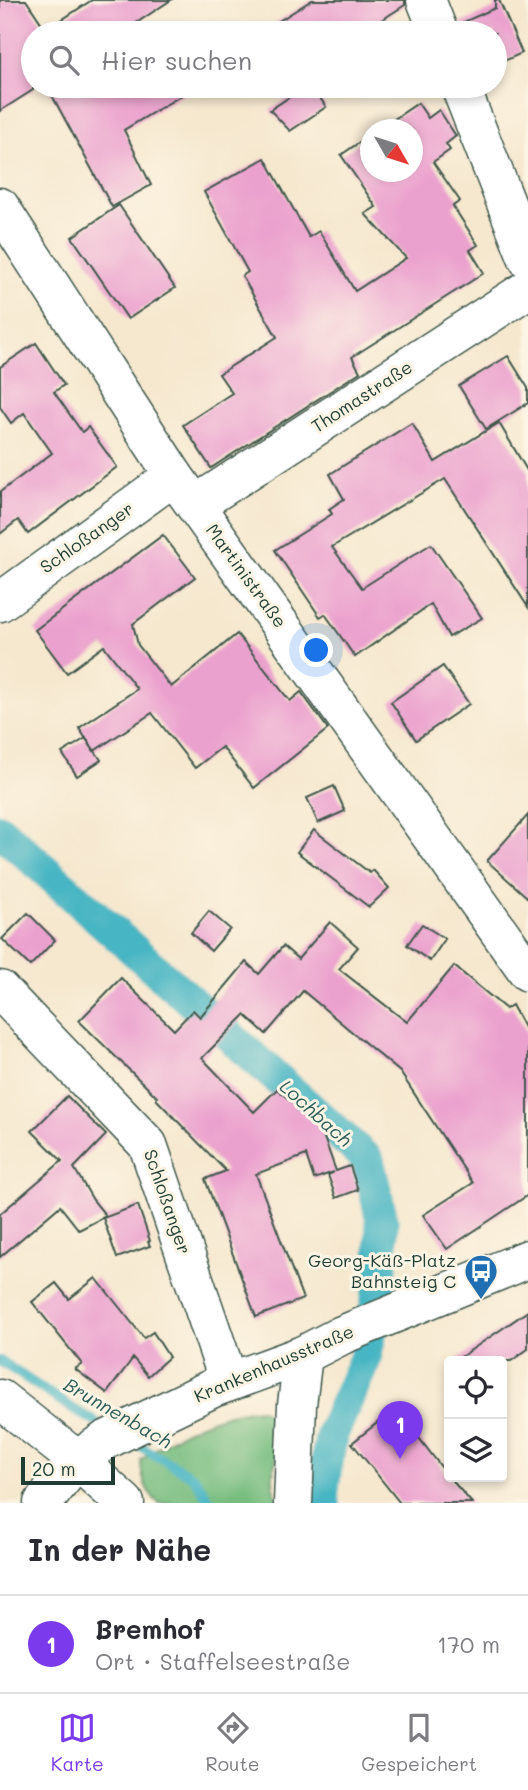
<!DOCTYPE html>
<html lang="de">
<meta charset="utf-8">
<style>
:root{--surface:#fff;--page:#f2f2f3;--text:#2b2b33;--muted:#7c7c81;--line:#e1e1e2;--accent:#7c3aed}
body{margin:0;font-family:Mali,sans-serif;background:var(--page);color:var(--text)}
.controls{position:absolute;right:21px;bottom:21px;display:grid;overflow:hidden;border-radius:7px;box-shadow:0 4px 10px #0003}
.controls button{width:63px;height:63px;display:grid;place-items:center;padding:0;border:0;border-bottom:2px solid var(--line);background:var(--surface);color:var(--text);font:35px sans-serif}
.compass{position:absolute;left:360px;top:119px;width:63px;height:63px;border-radius:50%;background:var(--surface);box-shadow:0 4px 10px #0003;rotate:129deg}
.scale{position:absolute;left:21px;bottom:18px;width:94px;box-sizing:border-box;padding-left:7px;border:4px solid #1f3d34;border-top:0;font-size:19px;line-height:24px;white-space:nowrap;color:#1f3d34;-webkit-text-stroke:5px #fcf5e5;paint-order:stroke}
.you{position:absolute;left:317px;top:651px;width:24px;height:24px;margin:-18px;border:5px solid #fff;border-radius:50%;background:#1a73e8;box-shadow:0 0 0 10px #1a73e833}
.badge{display:grid;place-items:center;width:46px;height:46px;border-radius:50%;background:var(--accent);color:#fff;font-size:23px;font-weight:700}
.pin{position:absolute;translate:-50% -58px;filter:drop-shadow(0 2px 4px #0008)}
.pin::after{content:'';position:absolute;top:37px;width:24px;height:21px;background:inherit;clip-path:polygon(0 0,100% 0,50% 100%)}
.list{margin:0;padding:0;list-style:none}
h2{display:flex;justify-content:space-between;align-items:center;height:91px;margin:0;padding:0 28px;font-size:30px}
h2 small{font-size:23px;font-weight:400;color:var(--muted)}
.list li{display:grid;grid-template-columns:46px 1fr auto;gap:21px;align-items:center;box-sizing:border-box;height:98px;padding:0 28px;border-top:2px solid var(--line)}
.list b{display:block;font-size:26px;white-space:nowrap}
.list p{margin:0;font-size:23px;white-space:nowrap;color:var(--muted)}
.list em{font-size:23px;font-style:normal;color:var(--muted)}
.icon{flex:none;width:38px;height:38px;fill:none;stroke:currentColor;stroke-width:2;stroke-linecap:round;stroke-linejoin:round}
.map{position:relative;flex:none;width:528px;height:1503px;overflow:hidden}
.search{position:absolute;background:var(--surface);box-shadow:0 4px 10px #0003;left:21px;right:21px;top:21px;height:77px;display:flex;align-items:center;gap:18px;box-sizing:border-box;padding:0 24px;border-radius:38px;color:var(--muted);font-size:26px}
.sheet{height:189px;background:var(--surface)}
nav{display:flex;justify-content:space-around;align-items:center;box-sizing:border-box;height:98px;border-top:2px solid var(--line);background:var(--surface);font-size:19px;color:var(--muted)}
nav a{display:grid;justify-items:center;gap:4px}
nav .on{color:var(--accent)}
.map>svg:first-child{display:block}
.forest{fill:#78bd80;stroke:#4c7d5a;stroke-width:2}
.lines{fill:none;stroke-linecap:round;stroke-linejoin:round}
.stream{stroke:#47b5c3;stroke-width:10}
.canal{stroke:#47b5c3;stroke-width:33}
.building{fill:#eba1ce}
.minor-casing{stroke:#3f574b;stroke-width:41}
.minor{stroke:#fff;stroke-width:38}
.labels{text-anchor:middle;stroke-width:6;stroke-linejoin:round;paint-order:stroke}
.street-label{font-size:18px;fill:#1f3d34;stroke:#fcf5e5}
.poi-label{font-size:18px;fill:#1f3d34;stroke:#fcf5e5;text-anchor:end}
.water-label{font-size:19px;font-style:italic;fill:#295b58;stroke:#fcf5e5}
</style>
<div class="map">
<svg width="528" height="1503" viewBox="0 0 528 1503">
<rect width="100%" height="100%" fill="#fcf5e5"/>
<filter id="ink" filterUnits="userSpaceOnUse"><feTurbulence type="fractalNoise" baseFrequency=".0143" numOctaves="2"/><feDisplacementMap in="SourceGraphic" scale="14" xChannelSelector="R" yChannelSelector="G"/><feConvolveMatrix kernelMatrix="1 2 1 2 8 2 1 2 1" color-interpolation-filters="sRGB"/></filter>
<filter id="wash" filterUnits="userSpaceOnUse"><feTurbulence type="fractalNoise" baseFrequency=".00686" numOctaves="4" result="noise"/><feDisplacementMap in="SourceGraphic" scale="28" xChannelSelector="R" yChannelSelector="G"/><feGaussianBlur stdDeviation="1.57" result="paint"/><feColorMatrix in="noise" values="0 0 0 0 0 0 0 0 0 0 0 0 0 0 0 0 0 1.4 0 .05"/><feComposite in="paint" operator="in"/></filter>
<g filter="url(#wash)">
<rect width="100%" height="100%" fill="#f6e8cf"/>
<!-- forest -->
<path class="forest" d="M 261,1409 C 295,1433 276,1444 273,1475 C 272,1483 276,1494 278,1503 L 159,1503 C 145,1492 141,1477 141,1460 C 173,1434 219,1411 261,1409 Z"/>
<g class="lines">
<!-- stream -->
<g class="stream">
<path d="M 0,1361 L 73,1409 L 106,1428"/>
<path d="M 129,1440 L 194,1477 L 211,1503"/>
</g>
<!-- canal -->
<path class="canal" d="M 0,830 L 368,1160 L 382,1220 L 381,1267 L 377,1300 L 365,1359 L 332,1434 L 326,1465 L 322,1496 L 324,1503"/>
</g>
<g id="blocks">
<!-- building -->
<g class="building">
<path d="M 0,0 L 26,0 L 46,30 L 92,0 L 171,0 L 121,33 L 33,33 L 33,90 L 0,111 Z"/>
<path d="M 312,0 L 405,0 L 405,5 L 361,33 L 260,33 Z"/>
<path d="M 495,0 L 499,0 L 522,53 L 495,65 L 495,33 L 460,33 L 459,24 L 495,8 Z"/>
<path d="M 47,86 L 197,86 L 124,130 L 151,185 L 112,207 Z"/>
<path d="M 306,86 L 312,86 L 326,107 L 290,131 L 270,110 Z"/>
<path d="M 418,103 L 428,118 L 439,110 L 456,136 L 446,144 L 450,150 L 433,162 L 460,201 L 453,206 L 478,245 L 470,250 L 484,273 L 352,357 L 360,372 L 211,468 L 183,425 L 232,393 L 219,374 L 277,337 L 242,276 L 248,272 L 204,192 L 265,158 L 309,237 L 319,231 L 355,291 L 406,258 L 365,214 L 376,207 L 341,155 L 370,135 L 370,172 L 412,172 L 412,130 L 378,130 Z"/>
<path d="M 119,205 L 175,288 L 128,319 L 72,237 Z"/>
<path d="M 36,343 L 64,385 L 54,392 L 82,432 L 88,427 L 117,467 L 28,534 L 18,520 L 0,534 L 0,492 L 52,453 L 24,413 L 11,423 L 0,407 L 0,367 Z"/>
<path d="M 508,356 L 528,388 L 528,403 L 486,429 L 459,386 Z"/>
<path d="M 412,423 L 435,462 L 499,423 L 528,472 L 528,607 L 445,479 L 332,547 L 362,588 L 431,544 L 482,618 L 449,637 L 431,604 L 355,657 L 325,614 L 320,617 L 275,550 L 332,514 L 329,509 L 344,499 L 330,474 Z"/>
<path d="M 163,535 L 195,577 L 133,624 L 138,645 L 171,687 L 237,634 L 290,701 L 301,692 L 328,729 L 254,788 L 222,747 L 195,768 L 152,713 L 94,751 L 79,728 L 137,689 L 104,646 L 67,673 L 35,630 Z"/>
<path d="M 443,666 L 469,704 L 416,740 L 391,702 Z"/>
<path d="M 86,738 L 101,760 L 77,776 L 62,753 Z"/>
<path d="M 334,786 L 345,811 L 318,823 L 307,798 Z"/>
<path d="M 528,815 L 528,898 L 487,861 Z"/>
<path d="M 314,830 L 370,873 L 373,870 L 389,888 L 369,907 L 297,852 Z"/>
<path d="M 209,911 L 230,929 L 211,951 L 191,933 Z"/>
<path d="M 28,913 L 55,940 L 30,966 L 2,939 Z"/>
<path d="M 330,922 L 358,947 L 339,969 L 407,1022 L 454,966 L 506,1009 L 512,1005 L 528,1035 L 528,1195 L 447,1249 L 423,1215 L 473,1183 L 400,1072 L 303,991 L 266,1034 L 245,1015 L 202,1058 L 254,1112 L 277,1089 L 299,1108 L 312,1104 L 336,1171 L 350,1166 L 358,1190 L 336,1198 L 328,1175 L 334,1172 L 314,1179 L 306,1155 L 256,1174 L 303,1299 L 256,1317 L 205,1179 L 226,1171 L 156,1099 L 157,1097 L 79,1021 L 121,978 L 174,1030 L 193,1010 L 200,1017 L 246,962 L 259,974 L 283,946 L 298,959 Z"/>
<path d="M 422,924 L 445,939 L 430,961 L 407,945 Z"/>
<path d="M 67,1096 L 106,1135 L 74,1168 L 93,1200 L 106,1216 L 79,1230 L 60,1206 L 0,1257 L 0,1214 L 62,1161 L 32,1131 Z"/>
<path d="M 138,1205 L 150,1241 L 148,1242 L 150,1246 L 117,1258 L 103,1218 Z"/>
<path d="M 96,1278 L 144,1338 L 153,1332 L 169,1357 L 148,1376 L 133,1358 L 107,1393 L 75,1369 L 82,1364 L 32,1302 L 56,1283 L 69,1299 Z"/>
<path d="M 528,1311 L 528,1349 L 511,1361 L 455,1361 Z"/>
<path d="M 396,1408 L 449,1477 L 472,1503 L 400,1503 L 352,1443 Z"/>
</g>
</g>
</g>
<g filter="url(#ink)">
<use href="#blocks" fill-opacity="0" stroke="#3f574b" stroke-width="2"/>
<g class="lines">
<defs>
<g id="minor">
<path d="M 426,0 L 439,33"/>
<path d="M 460,86 L 528,259"/>
<path d="M 0,207 L 174,476 L 528,972"/>
<path d="M 195,505 L 528,289"/>
<path d="M 0,602 L 174,476"/>
<path d="M 0,990 L 148,1145 L 229,1382"/>
<path d="M 0,1399 L 77,1460 L 125,1503"/>
<path d="M 43,1503 L 77,1460 L 106,1440 L 213,1388 L 303,1355 L 342,1335 L 528,1259"/>
<path d="M 293,1503 L 297,1405 L 303,1355"/>
</g>
</defs>
<!-- minor casing -->
<use href="#minor" class="minor-casing"/>
<!-- minor -->
<use href="#minor" class="minor"/>
</g>
</g>
<!-- icons -->
<defs>
<symbol id="bus-pin" viewBox="-11 -11 22 30"><path d="M0 17L-7.5 6A9.5 9.5 0 1 1 7.5 6Z" fill="#1f6fb2" stroke="#fcf5e5"/><path d="M-5-6H5V4H4V6H2V4H-2V6H-4V4H-5ZM-3.5-4V0h7V-4ZM-3.5 1.2v1.5H-2V1.2ZM2 1.2v1.5H3.5V1.2Z" fill="#fff"/></symbol>
</defs>
<g fill-rule="evenodd">
<use href="#bus-pin" x="462" y="1252" width="38" height="52"/>
</g>
<g class="labels">
<!-- street labels -->
<g class="street-label">
<text transform="translate(362 397) rotate(-33)" y="6">Thomastraße</text>
<text transform="translate(87 538) rotate(-35)" y="6">Schloßanger</text>
<text transform="translate(246 576) rotate(54)" y="6">Martinistraße</text>
<text transform="translate(167 1202) rotate(71)" y="6">Schloßanger</text>
<text transform="translate(274 1364) rotate(-23)" y="6">Krankenhausstraße</text>
</g>
<!-- poi labels -->
<g class="poi-label">
<text x="456" y="1267">Georg-Käß-Platz<tspan x="456" dy="21">Bahnsteig C</tspan></text>
</g>
<!-- water labels -->
<g class="water-label">
<text transform="translate(316 1113) rotate(42)" y="7">Lochbach</text>
<text transform="translate(118 1413) rotate(30)" y="7">Brunnenbach</text>
</g>
</g>
</svg>
<div class="controls">
<button><svg class="icon" aria-label="locate" viewBox="0 0 24 24"><circle cx="12" cy="12" r="6"/><path d="M12 2v4M12 18v4M2 12h4M18 12h4"/></svg></button>
<button><svg class="icon" aria-label="layers" viewBox="0 0 24 24"><path d="M12 4l9 5-9 5-9-5zM3 14l9 5 9-5"/></svg></button>
</div>
<svg class="compass" viewBox="-18 -18 36 36"><path d="M0-13l5 13h-10z" fill="#e53935"/><path d="M0 13l5-13h-10z" fill="#7c7c81"/></svg>
<div class="scale">20 m</div>
<div class="you"></div>
<div class="pin badge" style="left:400px;top:1459px">1</div>
<div class="search"><svg class="icon" aria-label="search" viewBox="0 0 24 24"><circle cx="10" cy="10" r="6"/><path d="M15 15l6 6"/></svg>Hier suchen</div>
</div>
<section class="sheet">
<h2>In der Nähe<small></small></h2>
<ul class="list">
<li><span class="badge">1</span><div><b>Bremhof</b><p>Ort · Staffelseestraße</p></div><em>170 m</em></li>
</ul>
</section>
<nav>
<a class="on"><svg class="icon" aria-label="map" viewBox="0 0 24 24"><path d="M3 6l6-2 6 2 6-2v14l-6 2-6-2-6 2zM9 4v14M15 6v14"/></svg>Karte</a>
<a><svg class="icon" aria-label="directions" viewBox="0 0 24 24"><path d="M12 3l9 9-9 9-9-9zM9 14v-3h6M13 9l2 2-2 2"/></svg>Route</a>
<a><svg class="icon" aria-label="saved" viewBox="0 0 24 24"><path d="M7 4h10v16l-5-4-5 4z"/></svg>Gespeichert</a>
</nav>
